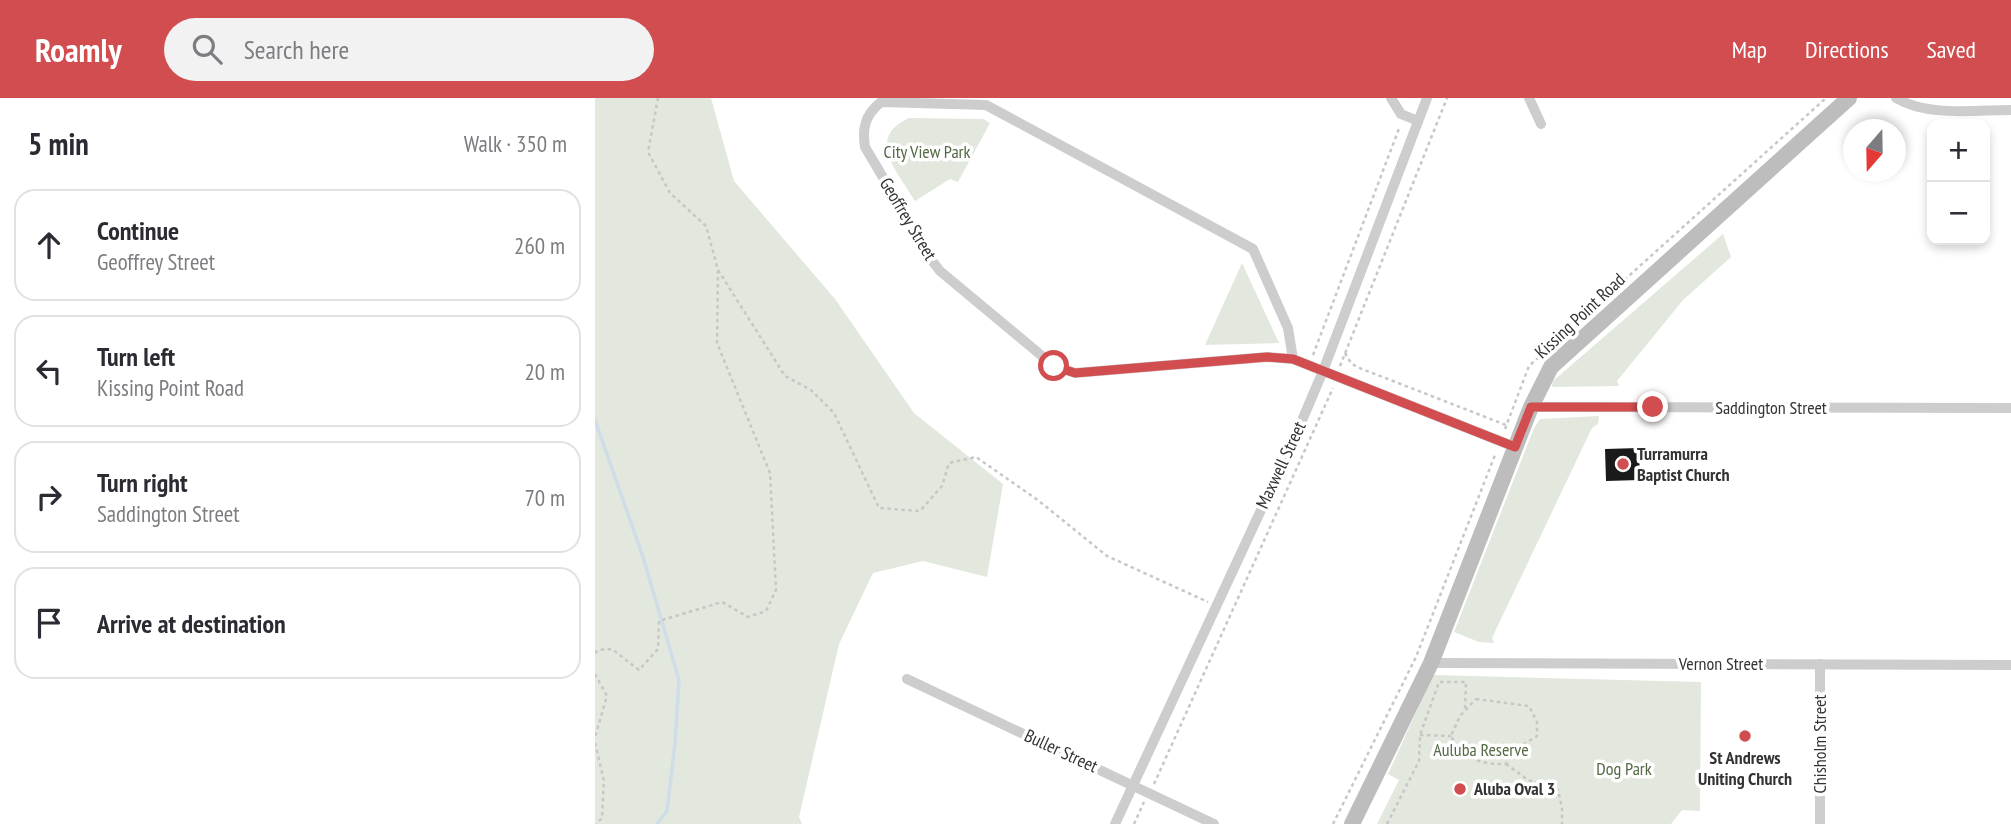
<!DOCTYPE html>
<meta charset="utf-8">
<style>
:root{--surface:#fff;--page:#f2f2f3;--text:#2b2b33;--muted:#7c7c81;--line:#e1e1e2;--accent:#d14d4f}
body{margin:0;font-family:"PT Sans Narrow",sans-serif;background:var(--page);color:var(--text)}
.controls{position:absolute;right:21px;top:21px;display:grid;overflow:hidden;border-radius:14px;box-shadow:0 4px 10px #0003}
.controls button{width:63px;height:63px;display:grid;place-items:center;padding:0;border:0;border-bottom:2px solid var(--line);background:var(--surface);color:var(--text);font:35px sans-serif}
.compass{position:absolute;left:1248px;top:21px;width:63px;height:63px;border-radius:50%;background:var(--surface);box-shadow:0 4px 10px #0003;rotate:200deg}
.stop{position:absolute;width:21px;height:21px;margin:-16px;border:5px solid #d14d4f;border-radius:50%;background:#fff}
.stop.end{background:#d14d4f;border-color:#fff;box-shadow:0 2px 7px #0008}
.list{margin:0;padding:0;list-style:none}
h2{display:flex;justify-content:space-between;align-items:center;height:91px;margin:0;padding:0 28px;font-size:30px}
h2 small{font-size:23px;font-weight:400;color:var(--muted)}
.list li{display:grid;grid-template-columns:46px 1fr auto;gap:21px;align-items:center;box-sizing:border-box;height:112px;margin:0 14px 14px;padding:0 14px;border:2px solid var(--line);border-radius:21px}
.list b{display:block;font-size:26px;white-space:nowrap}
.list p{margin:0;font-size:23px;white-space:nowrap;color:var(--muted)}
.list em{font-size:23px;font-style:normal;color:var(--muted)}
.icon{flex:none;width:38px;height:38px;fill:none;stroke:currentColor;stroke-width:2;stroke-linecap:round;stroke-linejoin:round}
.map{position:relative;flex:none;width:1416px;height:726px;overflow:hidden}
header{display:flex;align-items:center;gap:42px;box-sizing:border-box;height:98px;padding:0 35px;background:var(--accent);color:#fff}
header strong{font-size:33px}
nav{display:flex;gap:38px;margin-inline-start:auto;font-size:24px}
.search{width:490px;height:63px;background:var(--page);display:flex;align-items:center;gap:18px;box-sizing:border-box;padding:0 24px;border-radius:38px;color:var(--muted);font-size:26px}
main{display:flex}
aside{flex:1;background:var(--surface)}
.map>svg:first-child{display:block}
.green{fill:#e2e8dd}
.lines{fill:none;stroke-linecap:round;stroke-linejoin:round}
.stream{stroke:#cfdde8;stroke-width:3.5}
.building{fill:#1a1a1a}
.path{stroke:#c7c7c7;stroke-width:2.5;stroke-dasharray:3.5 3.5;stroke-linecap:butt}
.street{stroke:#cdcdcd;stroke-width:10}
.secondary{stroke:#bdbdbd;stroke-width:16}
.route{stroke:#d14d4f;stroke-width:9}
.poi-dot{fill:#d14d4f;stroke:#fff;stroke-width:2.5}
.labels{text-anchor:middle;stroke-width:7;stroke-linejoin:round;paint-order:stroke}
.park-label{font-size:18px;fill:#546a45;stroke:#fff}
.street-label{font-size:18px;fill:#333;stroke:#fff}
.poi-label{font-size:18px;font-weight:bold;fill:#333;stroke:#fff;text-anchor:start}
</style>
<header>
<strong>Roamly</strong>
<div class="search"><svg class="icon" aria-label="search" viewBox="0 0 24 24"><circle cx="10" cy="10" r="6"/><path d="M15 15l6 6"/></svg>Search here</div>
<nav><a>Map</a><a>Directions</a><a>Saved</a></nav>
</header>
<main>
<aside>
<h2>5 min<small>Walk · 350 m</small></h2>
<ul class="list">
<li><svg class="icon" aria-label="ahead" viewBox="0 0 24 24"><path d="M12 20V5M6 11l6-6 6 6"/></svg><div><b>Continue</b><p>Geoffrey Street</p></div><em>260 m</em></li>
<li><svg class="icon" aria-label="left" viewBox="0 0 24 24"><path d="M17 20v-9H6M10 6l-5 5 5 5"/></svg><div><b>Turn left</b><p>Kissing Point Road</p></div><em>20 m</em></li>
<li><svg class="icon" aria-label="right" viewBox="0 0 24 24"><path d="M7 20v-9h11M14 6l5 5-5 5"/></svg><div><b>Turn right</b><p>Saddington Street</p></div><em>70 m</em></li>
<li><svg class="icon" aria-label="arrive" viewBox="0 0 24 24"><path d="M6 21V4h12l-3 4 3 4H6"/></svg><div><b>Arrive at destination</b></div></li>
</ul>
</aside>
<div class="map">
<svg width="1416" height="726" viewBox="0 0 1416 726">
<rect width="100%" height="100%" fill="#fff"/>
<!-- green -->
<g class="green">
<path d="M 0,0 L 116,0 L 139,83 L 240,201 L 319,315 L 408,386 L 392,479 L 328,463 L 278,475 L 244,546 L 204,719 L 207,726 L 0,726 Z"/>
<path d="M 314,20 L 388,21 L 395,25 L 363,84 L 355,81 L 320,103 C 303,74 270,40 314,20 Z"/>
<path d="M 1128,136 L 1136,159 L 1088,202 L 1022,283 L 1024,288 L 957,289 L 958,283 Z"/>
<path d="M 647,165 L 684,245 L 610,247 Z"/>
<path d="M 1004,318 L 1003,326 L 997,330 L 897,540 L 899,545 L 884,544 L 859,534 L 939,330 L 945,321 Z"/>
<path d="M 838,577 L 1106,584 L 1105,713 L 1087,712 L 1076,726 L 782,726 L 804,682 L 793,676 Z"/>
</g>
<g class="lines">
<!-- stream -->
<path class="stream" d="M 0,322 L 48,459 L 84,582 L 80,645 L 72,713 L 62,726"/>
</g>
<!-- building -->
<path class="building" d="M 1044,350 L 1045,382 L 1011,383 L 1010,351 Z"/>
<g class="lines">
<!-- path -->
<g class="path">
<path d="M 123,172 L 190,278 L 216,292 L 239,315 L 284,410 L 325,413 L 347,388 L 354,365 L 381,359 L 444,403 L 512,458 L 613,504"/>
<path d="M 750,255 L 756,265 L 762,269 L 911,327"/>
<path d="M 718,257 L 805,28"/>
<path d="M 745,268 L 852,0"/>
<path d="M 910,331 L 934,268 L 1231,0"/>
<path d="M 0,555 L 3,552 L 17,551 L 44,572 L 63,551 L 64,523 L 127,504 L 153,519 L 171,513 L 181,492 L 175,375 L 122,245 L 123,172 L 111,128 L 75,95 L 53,54 L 63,0"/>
<path d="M 0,576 L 12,598 L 0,639"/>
<path d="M 881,601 L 934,608 L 942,624 L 942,638 L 921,651 L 911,666 C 887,667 867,661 856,638 L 865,618 Z"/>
<path d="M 825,637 L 856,638"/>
<path d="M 0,645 L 9,683 L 7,720 L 1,726"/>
<path d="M 911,666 L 933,682 L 963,692 L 967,710 L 967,726"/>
<path d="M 559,686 L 738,290"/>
<path d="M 539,726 L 549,704"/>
<path d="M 738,726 L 821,559 L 900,357"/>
<path d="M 792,726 L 824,663 L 825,637 L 844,584 L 871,584 L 870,611"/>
</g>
<!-- street -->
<g class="street">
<path d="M 796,0 L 806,16 L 823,23"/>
<path d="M 934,0 L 946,26"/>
<path d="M 1301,0 C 1333,19 1379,12 1416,12"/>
<path d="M 698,261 L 693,230 L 658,151 L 391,7 L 286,4 C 270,17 267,30 270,49 L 338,164 L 345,173 L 459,268 L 480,275 L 672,259 L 698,261 L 920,349"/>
<path d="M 936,309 L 1416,310"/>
<path d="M 836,565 L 1416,567"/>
<path d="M 1225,566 L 1225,726"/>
<path d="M 312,581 L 619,726"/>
<path d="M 520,726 L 700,339 L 728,273 L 832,0"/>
</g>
<!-- secondary -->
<path class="secondary" d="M 757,726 L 836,565 L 936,309 L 956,269 L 1254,0"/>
</g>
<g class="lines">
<!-- route -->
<path class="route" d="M 459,268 L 480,275 L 672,259 L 698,261 L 920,349 L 936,309 L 1058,309"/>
</g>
<!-- markers -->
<g class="poi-dot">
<circle cx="1028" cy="366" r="7"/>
<circle cx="1150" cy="638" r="7"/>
<circle cx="865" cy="691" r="7"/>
</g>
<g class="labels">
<!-- park labels -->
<g class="park-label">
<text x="332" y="60">City View Park</text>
<text x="886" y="658">Auluba Reserve</text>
<text x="1029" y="677">Dog Park</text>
</g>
<!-- street labels -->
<g class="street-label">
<text transform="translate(313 121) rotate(59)" y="6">Geoffrey Street</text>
<text transform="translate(985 218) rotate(-43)" y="6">Kissing Point Road</text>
<text x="1176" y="316">Saddington Street</text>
<text transform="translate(686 367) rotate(-65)" y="6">Maxwell Street</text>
<text x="1126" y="572">Vernon Street</text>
<text transform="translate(1225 646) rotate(-90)" y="6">Chisholm Street</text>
<text transform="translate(466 653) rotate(25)" y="6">Buller Street</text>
</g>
<!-- poi labels -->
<g class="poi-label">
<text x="1042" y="362">Turramurra<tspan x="1042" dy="21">Baptist Church</tspan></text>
<text x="1150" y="666" text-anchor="middle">St Andrews<tspan x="1150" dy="21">Uniting Church</tspan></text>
<text x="879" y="697">Aluba Oval 3</text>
</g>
</g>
</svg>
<div class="controls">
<button>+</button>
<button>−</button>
</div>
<svg class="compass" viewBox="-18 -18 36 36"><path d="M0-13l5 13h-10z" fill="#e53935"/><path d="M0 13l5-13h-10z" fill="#7c7c81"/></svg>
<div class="stop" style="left:459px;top:268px"></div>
<div class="stop end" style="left:1058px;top:309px"></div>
</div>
</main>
